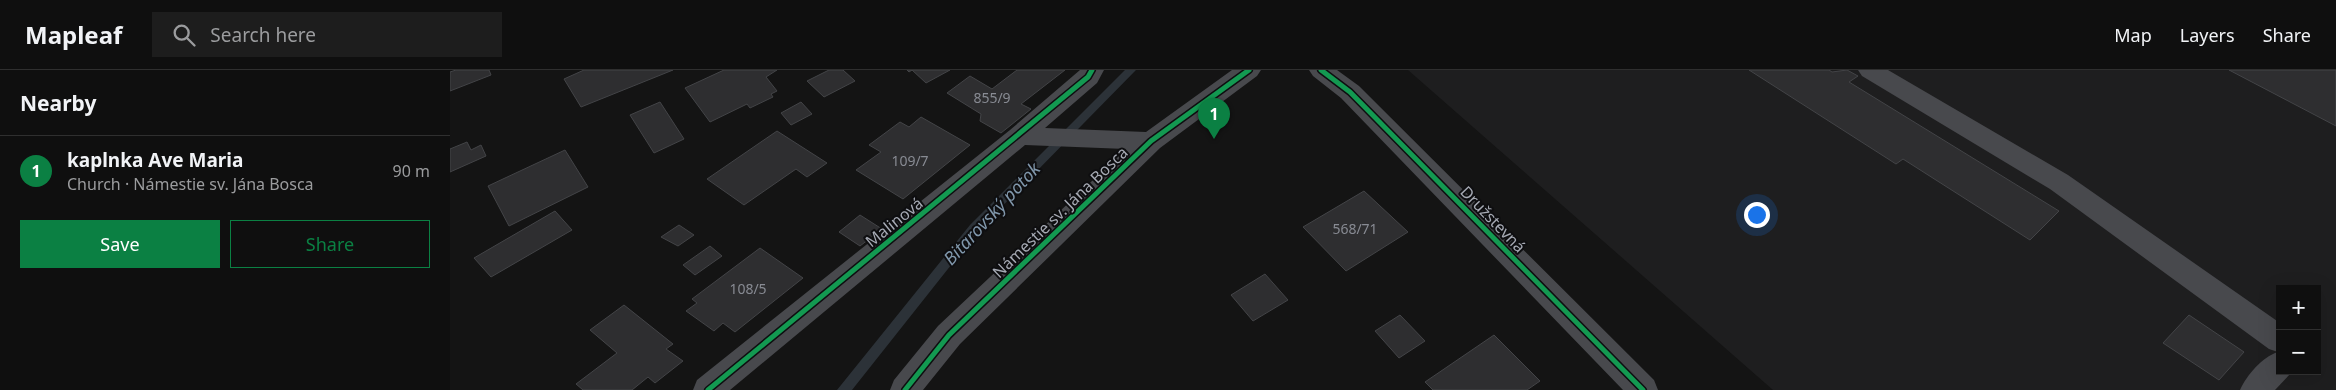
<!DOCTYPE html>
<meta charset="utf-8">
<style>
:root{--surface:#0f0f0f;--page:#1d1d1d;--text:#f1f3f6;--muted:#9b9c9e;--line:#2f2f2f;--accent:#0b8043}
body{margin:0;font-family:"Noto Sans",sans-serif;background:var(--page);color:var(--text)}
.controls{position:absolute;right:15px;bottom:15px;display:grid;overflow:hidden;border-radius:0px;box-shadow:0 5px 20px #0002}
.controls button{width:45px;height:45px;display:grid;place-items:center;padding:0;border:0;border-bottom:1px solid var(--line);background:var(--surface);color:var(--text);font:25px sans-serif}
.you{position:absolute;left:1306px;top:144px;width:18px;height:18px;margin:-12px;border:4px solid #fff;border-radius:50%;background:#1a73e8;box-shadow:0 0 0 8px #1a73e833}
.badge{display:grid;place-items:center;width:32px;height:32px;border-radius:50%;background:var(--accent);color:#fff;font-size:16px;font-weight:700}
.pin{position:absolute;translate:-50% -41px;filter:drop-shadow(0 1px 2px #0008)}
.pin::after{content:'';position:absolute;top:26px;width:18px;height:15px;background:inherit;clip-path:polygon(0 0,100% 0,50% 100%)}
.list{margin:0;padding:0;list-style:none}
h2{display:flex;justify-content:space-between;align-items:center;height:65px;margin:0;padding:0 20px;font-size:21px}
h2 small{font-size:16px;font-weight:400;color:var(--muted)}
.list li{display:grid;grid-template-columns:32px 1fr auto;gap:15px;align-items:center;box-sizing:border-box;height:70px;padding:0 20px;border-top:1px solid var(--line)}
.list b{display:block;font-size:19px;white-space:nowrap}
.list p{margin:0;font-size:16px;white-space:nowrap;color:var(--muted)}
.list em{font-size:16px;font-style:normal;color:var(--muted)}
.actions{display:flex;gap:10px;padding:15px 20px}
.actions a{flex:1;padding:11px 0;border:1px solid var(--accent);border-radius:0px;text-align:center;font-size:18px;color:var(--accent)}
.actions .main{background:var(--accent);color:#fff}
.icon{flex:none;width:28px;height:28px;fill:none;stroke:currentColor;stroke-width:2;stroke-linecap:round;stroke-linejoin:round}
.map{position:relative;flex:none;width:1886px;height:320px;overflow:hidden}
header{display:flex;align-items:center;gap:30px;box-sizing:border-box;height:70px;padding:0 25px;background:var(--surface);border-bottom:1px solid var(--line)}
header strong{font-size:24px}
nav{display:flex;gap:28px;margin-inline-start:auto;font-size:18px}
.search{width:350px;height:45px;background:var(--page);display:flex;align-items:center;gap:12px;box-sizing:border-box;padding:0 18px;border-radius:0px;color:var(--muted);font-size:19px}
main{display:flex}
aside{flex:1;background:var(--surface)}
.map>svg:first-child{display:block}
.built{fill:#1e1e1f;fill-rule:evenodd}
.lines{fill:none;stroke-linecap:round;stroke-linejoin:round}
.stream{fill:#2c3238;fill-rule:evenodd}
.building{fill:#2e2e30;stroke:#434447}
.minor{fill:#48494d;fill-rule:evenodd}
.cycleway-casing{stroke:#0e0e10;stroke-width:8}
.cycleway{stroke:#139951;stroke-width:5}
.labels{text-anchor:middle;stroke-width:4;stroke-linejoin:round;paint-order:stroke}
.number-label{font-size:14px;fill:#888b93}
.street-label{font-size:16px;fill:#a6aab4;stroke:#0e0e10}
.water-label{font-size:18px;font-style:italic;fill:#8097ab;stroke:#0e0e10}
</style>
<header>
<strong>Mapleaf</strong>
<div class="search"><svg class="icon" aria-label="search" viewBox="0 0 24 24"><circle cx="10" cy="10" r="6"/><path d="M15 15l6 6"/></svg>Search here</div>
<nav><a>Map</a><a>Layers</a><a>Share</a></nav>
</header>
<main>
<aside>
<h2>Nearby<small></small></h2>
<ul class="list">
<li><span class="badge">1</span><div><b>kaplnka Ave Maria</b><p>Church · Námestie sv. Jána Bosca</p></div><em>90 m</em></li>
</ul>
<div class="actions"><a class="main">Save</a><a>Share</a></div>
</aside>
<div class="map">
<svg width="1886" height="320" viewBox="0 0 1886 320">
<rect width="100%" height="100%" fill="#141414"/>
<!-- built -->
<path class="built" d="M 958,0 L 1886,0 L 1886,320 L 1323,320 ZM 1830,219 L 1867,219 L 1867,301 L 1830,301 Z"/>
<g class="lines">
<!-- stream -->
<path class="stream" d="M 675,0 L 686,0 L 528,161 L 402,320 L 387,320 L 520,155 Z"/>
</g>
<!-- building -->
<g class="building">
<path d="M 6,0 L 39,0 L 41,5 L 0,21 L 0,2 Z"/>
<path d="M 134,0 L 223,0 L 131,37 L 114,9 Z"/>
<path d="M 274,0 L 327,0 L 316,7 L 327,21 L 321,24 L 323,27 L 300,38 L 297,34 L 260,52 L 235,18 Z"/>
<path d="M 379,0 L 393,0 L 405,11 L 374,27 L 357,11 Z"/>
<path d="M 457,0 L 500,0 L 476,13 L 462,0 L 459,2 Z"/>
<path d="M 567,0 L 615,0 L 571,34 L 581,39 L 551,63 L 530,51 L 531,44 L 497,23 L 520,6 L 542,19 Z"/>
<path d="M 1299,0 L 1379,0 L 1382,2 L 1397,0 L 1408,6 L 1399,12 L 1609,141 L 1580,170 L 1453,89 L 1446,94 Z"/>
<path d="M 1779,0 L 1886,0 L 1886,56 Z"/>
<path d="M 210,32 L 234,69 L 204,83 L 180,45 Z"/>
<path d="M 351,32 L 362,44 L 341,55 L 331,43 Z"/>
<path d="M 471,47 L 520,75 L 453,129 L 406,100 L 431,82 L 419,75 L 450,52 L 459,57 Z"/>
<path d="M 327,61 L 377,93 L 357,107 L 346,99 L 294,135 L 257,109 Z"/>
<path d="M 17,72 L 21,80 L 31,75 L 36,86 L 0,102 L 0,79 Z"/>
<path d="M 115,80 L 138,117 L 59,156 L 38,116 Z"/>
<path d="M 914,121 L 958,162 L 896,201 L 853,157 Z"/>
<path d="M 105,141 L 122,160 L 41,207 L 24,188 Z"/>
<path d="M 410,145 L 432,159 L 410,176 L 389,162 Z"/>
<path d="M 229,155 L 244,165 L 228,176 L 211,167 Z"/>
<path d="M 260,176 L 272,186 L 245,205 L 233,195 Z"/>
<path d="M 310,178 L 353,208 L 285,262 L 273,253 L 264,261 L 236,241 L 247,233 L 242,229 Z"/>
<path d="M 815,204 L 838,230 L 803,251 L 781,225 Z"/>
<path d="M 174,235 L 223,274 L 216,279 L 233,291 L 205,313 L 198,307 L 182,320 L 133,320 L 126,314 L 167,283 L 140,260 Z"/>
<path d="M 950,245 L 975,271 L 949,288 L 925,261 Z"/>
<path d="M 1739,245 L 1794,282 L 1769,310 L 1713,273 Z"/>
<path d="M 1044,265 L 1090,311 L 1077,320 L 983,320 L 975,312 Z"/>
</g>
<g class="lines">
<!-- minor -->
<g class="minor">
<path d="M 630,0 L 654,0 L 647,13 L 595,58 L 696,62 L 782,0 L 811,0 L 807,6 L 710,78 L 510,274 L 473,320 L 440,320 L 444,310 L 488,256 L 676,79 L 575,75 L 280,320 L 243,320 L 247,310 L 560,60 Z"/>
<path d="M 859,0 L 887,0 L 909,16 L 1204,310 L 1208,320 L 1173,320 L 891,28 L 863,6 Z"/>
<path d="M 1408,0 L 1438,0 L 1618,105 L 1830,253 L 1830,301 L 1842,301 L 1841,303 L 1825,320 L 1790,320 C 1797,305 1812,287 1828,282 L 1819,279 L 1600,119 L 1412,6 Z"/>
</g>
<defs>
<g id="cycleway">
<path d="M 871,0 L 900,22 L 1193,320"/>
<path d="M 258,320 L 638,7 L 642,0"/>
<path d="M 455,320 L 499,265 L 701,71 L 799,0"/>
</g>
</defs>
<!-- cycleway casing -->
<use href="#cycleway" class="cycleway-casing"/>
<!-- cycleway -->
<use href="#cycleway" class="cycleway"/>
</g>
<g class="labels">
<!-- number labels -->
<g class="number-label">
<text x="542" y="33">855/9</text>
<text x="460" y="96">109/7</text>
<text x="905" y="164">568/71</text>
<text x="298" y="224">108/5</text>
</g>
<!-- street labels -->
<g class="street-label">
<text transform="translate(610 142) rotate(-44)" y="6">Námestie sv. Jána Bosca</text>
<text transform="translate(1043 149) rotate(46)" y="6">Družstevná</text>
<text transform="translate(444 152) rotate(-39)" y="6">Malinová</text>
</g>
<!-- water labels -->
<g class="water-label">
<text transform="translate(542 144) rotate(-47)" y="6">Bitarovský potok</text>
</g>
</g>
</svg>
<div class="controls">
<button>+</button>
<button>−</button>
</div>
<div class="you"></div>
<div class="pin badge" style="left:764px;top:69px">1</div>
</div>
</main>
